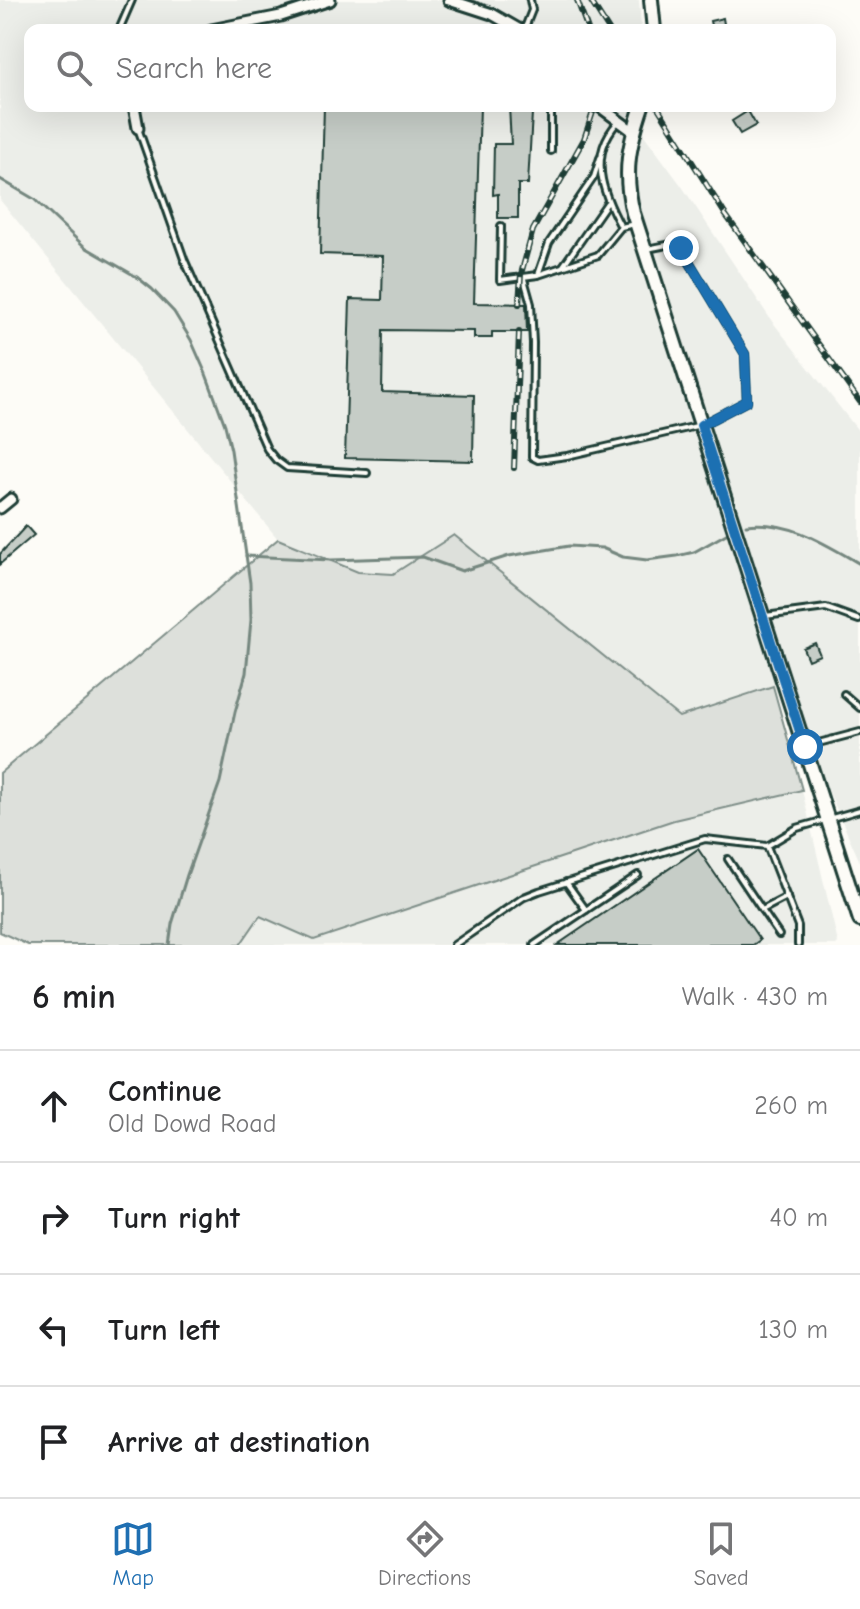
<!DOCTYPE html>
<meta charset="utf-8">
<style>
:root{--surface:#fff;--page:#f2f2f2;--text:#202124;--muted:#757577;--line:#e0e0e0;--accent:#1f6fb2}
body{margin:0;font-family:"Comic Neue",sans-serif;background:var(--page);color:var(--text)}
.stop{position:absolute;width:24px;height:24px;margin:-18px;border:6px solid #1f6fb2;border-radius:50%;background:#fff}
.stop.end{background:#1f6fb2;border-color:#fff;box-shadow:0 2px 8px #0008}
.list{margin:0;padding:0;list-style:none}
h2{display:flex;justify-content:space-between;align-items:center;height:104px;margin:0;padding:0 32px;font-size:34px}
h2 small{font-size:26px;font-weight:400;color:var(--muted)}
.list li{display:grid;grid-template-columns:52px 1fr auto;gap:24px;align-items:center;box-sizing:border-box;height:112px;padding:0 32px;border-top:2px solid var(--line)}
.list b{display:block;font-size:30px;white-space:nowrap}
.list p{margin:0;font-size:26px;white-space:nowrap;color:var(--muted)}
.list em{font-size:26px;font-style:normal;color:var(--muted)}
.icon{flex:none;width:44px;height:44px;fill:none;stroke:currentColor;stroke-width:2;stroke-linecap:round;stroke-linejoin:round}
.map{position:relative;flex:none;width:860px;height:945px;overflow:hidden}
.search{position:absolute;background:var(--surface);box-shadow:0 8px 32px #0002;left:24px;right:24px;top:24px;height:88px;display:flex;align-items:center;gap:20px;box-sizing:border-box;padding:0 28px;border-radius:16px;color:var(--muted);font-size:30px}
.sheet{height:552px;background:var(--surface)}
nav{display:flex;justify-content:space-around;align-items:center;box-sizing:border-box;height:112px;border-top:2px solid var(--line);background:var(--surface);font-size:22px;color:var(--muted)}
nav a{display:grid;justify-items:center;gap:4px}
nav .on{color:var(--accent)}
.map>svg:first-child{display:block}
.built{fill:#eceee9}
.green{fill:#dde0db;stroke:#7e8e88;stroke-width:2}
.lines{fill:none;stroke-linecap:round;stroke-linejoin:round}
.stream{stroke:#75877f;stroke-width:3}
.building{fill:#c6cdc7;stroke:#1f3d34;stroke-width:2}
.lane-casing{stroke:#1f3d34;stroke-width:10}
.street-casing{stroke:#1f3d34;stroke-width:15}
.secondary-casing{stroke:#1f3d34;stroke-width:18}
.lane{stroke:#fdfcf7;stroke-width:4}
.street{stroke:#fdfcf7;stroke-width:9}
.secondary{stroke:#fdfcf7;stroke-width:12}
.rail-casing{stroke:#1f3d34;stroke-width:6}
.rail{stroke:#fdfcf7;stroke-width:3;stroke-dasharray:9;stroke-linecap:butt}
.route{stroke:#1f6fb2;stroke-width:10}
</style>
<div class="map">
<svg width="860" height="945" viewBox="0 0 860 945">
<rect width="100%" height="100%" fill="#fdfcf7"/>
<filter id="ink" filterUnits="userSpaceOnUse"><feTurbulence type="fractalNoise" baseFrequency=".0125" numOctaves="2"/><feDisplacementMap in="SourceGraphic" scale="16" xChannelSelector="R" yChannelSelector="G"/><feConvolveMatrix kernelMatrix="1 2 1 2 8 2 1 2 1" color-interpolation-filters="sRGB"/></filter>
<g filter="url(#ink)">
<!-- built -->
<g class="built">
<path d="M 0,0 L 639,0 L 641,30 L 30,30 L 30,106 L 644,106 L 644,135 L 681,185 L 771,320 L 860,433 L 860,862 L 822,776 L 790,678 L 773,686 L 680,717 L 454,535 L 393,574 L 358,572 L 278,539 L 0,200 Z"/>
<path d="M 802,790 L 838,943 L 836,945 L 240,945 L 260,916 Z"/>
</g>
<!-- green -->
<path class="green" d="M 454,535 L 679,717 L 773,686 L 802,790 L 674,820 L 314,940 L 260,916 L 240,945 L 28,945 L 0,932 L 0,773 L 278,539 L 358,572 L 393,574 Z"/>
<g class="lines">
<!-- stream -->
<g class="stream">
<path d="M 0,179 L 34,199 L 85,247 L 137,277 L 152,289 L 174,312 L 191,340 L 206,374 L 225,425 L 231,450 L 250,583 L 251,620 L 246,673 L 235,712 L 220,782 L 187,875 L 172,924 L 169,945"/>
<path d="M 746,525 C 789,520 824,543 860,564"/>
<path d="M 246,556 L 331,560 L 423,557 L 462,571 L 509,556 L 569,546 L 602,548 L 623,557 L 647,560 L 677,556 L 694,552 L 728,533"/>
</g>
</g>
<!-- building -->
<g class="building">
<path d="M 723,18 L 725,30 L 712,30 L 710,21 Z"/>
<path d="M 324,106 L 480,106 L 474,303 L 526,304 L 527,332 L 492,332 L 492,338 L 474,338 L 474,331 L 383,330 L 382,392 L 474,395 L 473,461 L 345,458 L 350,299 L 382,300 L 383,256 L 320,254 Z"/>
<path d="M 509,106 L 522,106 L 523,113 L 532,113 L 528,184 L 518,184 L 518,218 L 498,218 L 498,194 L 493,195 L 494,144 L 511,144 Z"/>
<path d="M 748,111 L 756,125 L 740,134 L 732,121 Z"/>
<path d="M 26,526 L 34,535 L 0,564 L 0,554 Z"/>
<path d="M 815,643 L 820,655 L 808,660 L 803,648 Z"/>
<path d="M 698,849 L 760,940 L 753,945 L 557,945 Z"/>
</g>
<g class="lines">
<defs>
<g id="lane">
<path d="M 119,30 L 132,0"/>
<path d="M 524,30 L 532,10 L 530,0"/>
<path d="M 618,122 C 588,155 602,192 621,227 L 635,224"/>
<path d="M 139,131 L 184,259 L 267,449 L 276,460 L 287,468 L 367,473"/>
<path d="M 551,151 L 551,106"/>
<path d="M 600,158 L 594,177 L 549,243 L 538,275 L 598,255 L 621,227"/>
<path d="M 501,226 L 500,280 L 538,275"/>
<path d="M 563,266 L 607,203"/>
<path d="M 524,279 L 531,304 L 533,343 L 532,457 L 538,460 L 567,456 L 701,425 L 747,401 L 745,354 L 681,248 L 672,244 L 647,249"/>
<path d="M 765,616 L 826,608 L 859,620"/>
<path d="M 844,694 L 860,708"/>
<path d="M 807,746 L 860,732"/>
<path d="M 767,846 L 798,926 L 798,945"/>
<path d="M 728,859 L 762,910 L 787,897"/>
<path d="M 586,910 L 638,875"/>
<path d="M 762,910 L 779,935"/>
<path d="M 454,945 L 524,897 L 539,891 L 705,839 L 767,846 L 797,828 L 860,810"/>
<path d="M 534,945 L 586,910 L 566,882"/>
</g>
<g id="street">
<path d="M 449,0 L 492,14 L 520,30"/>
<path d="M 211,30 L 281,16 L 330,0"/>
<path d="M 134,106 L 138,128"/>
<path d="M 599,106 L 634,132"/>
<path d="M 0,508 L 11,499"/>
</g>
<g id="secondary">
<path d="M 651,0 L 654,30"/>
<path d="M 642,106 C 629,145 623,172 633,213 L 860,920"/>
</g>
</defs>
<!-- lane casing -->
<use href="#lane" class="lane-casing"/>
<!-- street casing -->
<use href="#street" class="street-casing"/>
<!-- secondary casing -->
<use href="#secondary" class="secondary-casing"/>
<!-- lane -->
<use href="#lane" class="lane"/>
<!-- street -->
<use href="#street" class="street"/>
<!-- secondary -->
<use href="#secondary" class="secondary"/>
<defs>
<g id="rail">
<path d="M 577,0 L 588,30"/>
<path d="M 590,0 L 609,30"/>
<path d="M 657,106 L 725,214 L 860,402"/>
<path d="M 519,304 L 521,274 L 533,230 L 584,139 L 595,106"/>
<path d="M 514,468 L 519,332"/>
</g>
</defs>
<!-- rail casing -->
<use href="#rail" class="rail-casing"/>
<!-- rail -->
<use href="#rail" class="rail"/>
</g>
</g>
<g class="lines" filter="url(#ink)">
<!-- route -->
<path class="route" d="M 681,248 L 745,354 L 747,401 L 701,425 L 805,747"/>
</g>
</svg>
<div class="stop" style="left:805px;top:747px"></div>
<div class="stop end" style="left:681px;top:248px"></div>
<div class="search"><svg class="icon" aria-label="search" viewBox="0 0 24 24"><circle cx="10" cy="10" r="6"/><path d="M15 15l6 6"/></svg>Search here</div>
</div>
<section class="sheet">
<h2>6 min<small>Walk · 430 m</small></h2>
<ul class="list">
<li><svg class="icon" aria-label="ahead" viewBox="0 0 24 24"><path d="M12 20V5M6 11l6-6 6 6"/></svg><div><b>Continue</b><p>Old Dowd Road</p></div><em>260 m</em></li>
<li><svg class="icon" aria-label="right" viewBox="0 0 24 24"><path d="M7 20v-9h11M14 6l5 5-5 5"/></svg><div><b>Turn right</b></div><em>40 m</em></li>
<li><svg class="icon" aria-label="left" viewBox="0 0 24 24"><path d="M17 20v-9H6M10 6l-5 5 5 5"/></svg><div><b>Turn left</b></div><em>130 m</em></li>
<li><svg class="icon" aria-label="arrive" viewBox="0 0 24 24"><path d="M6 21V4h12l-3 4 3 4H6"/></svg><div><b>Arrive at destination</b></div></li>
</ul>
</section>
<nav>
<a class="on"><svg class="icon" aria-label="map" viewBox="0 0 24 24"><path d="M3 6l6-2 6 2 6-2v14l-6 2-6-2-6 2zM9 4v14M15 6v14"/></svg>Map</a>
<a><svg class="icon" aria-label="directions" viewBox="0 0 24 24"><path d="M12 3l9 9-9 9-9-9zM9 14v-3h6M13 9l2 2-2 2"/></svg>Directions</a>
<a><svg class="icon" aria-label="saved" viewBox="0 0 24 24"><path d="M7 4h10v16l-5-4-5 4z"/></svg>Saved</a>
</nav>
